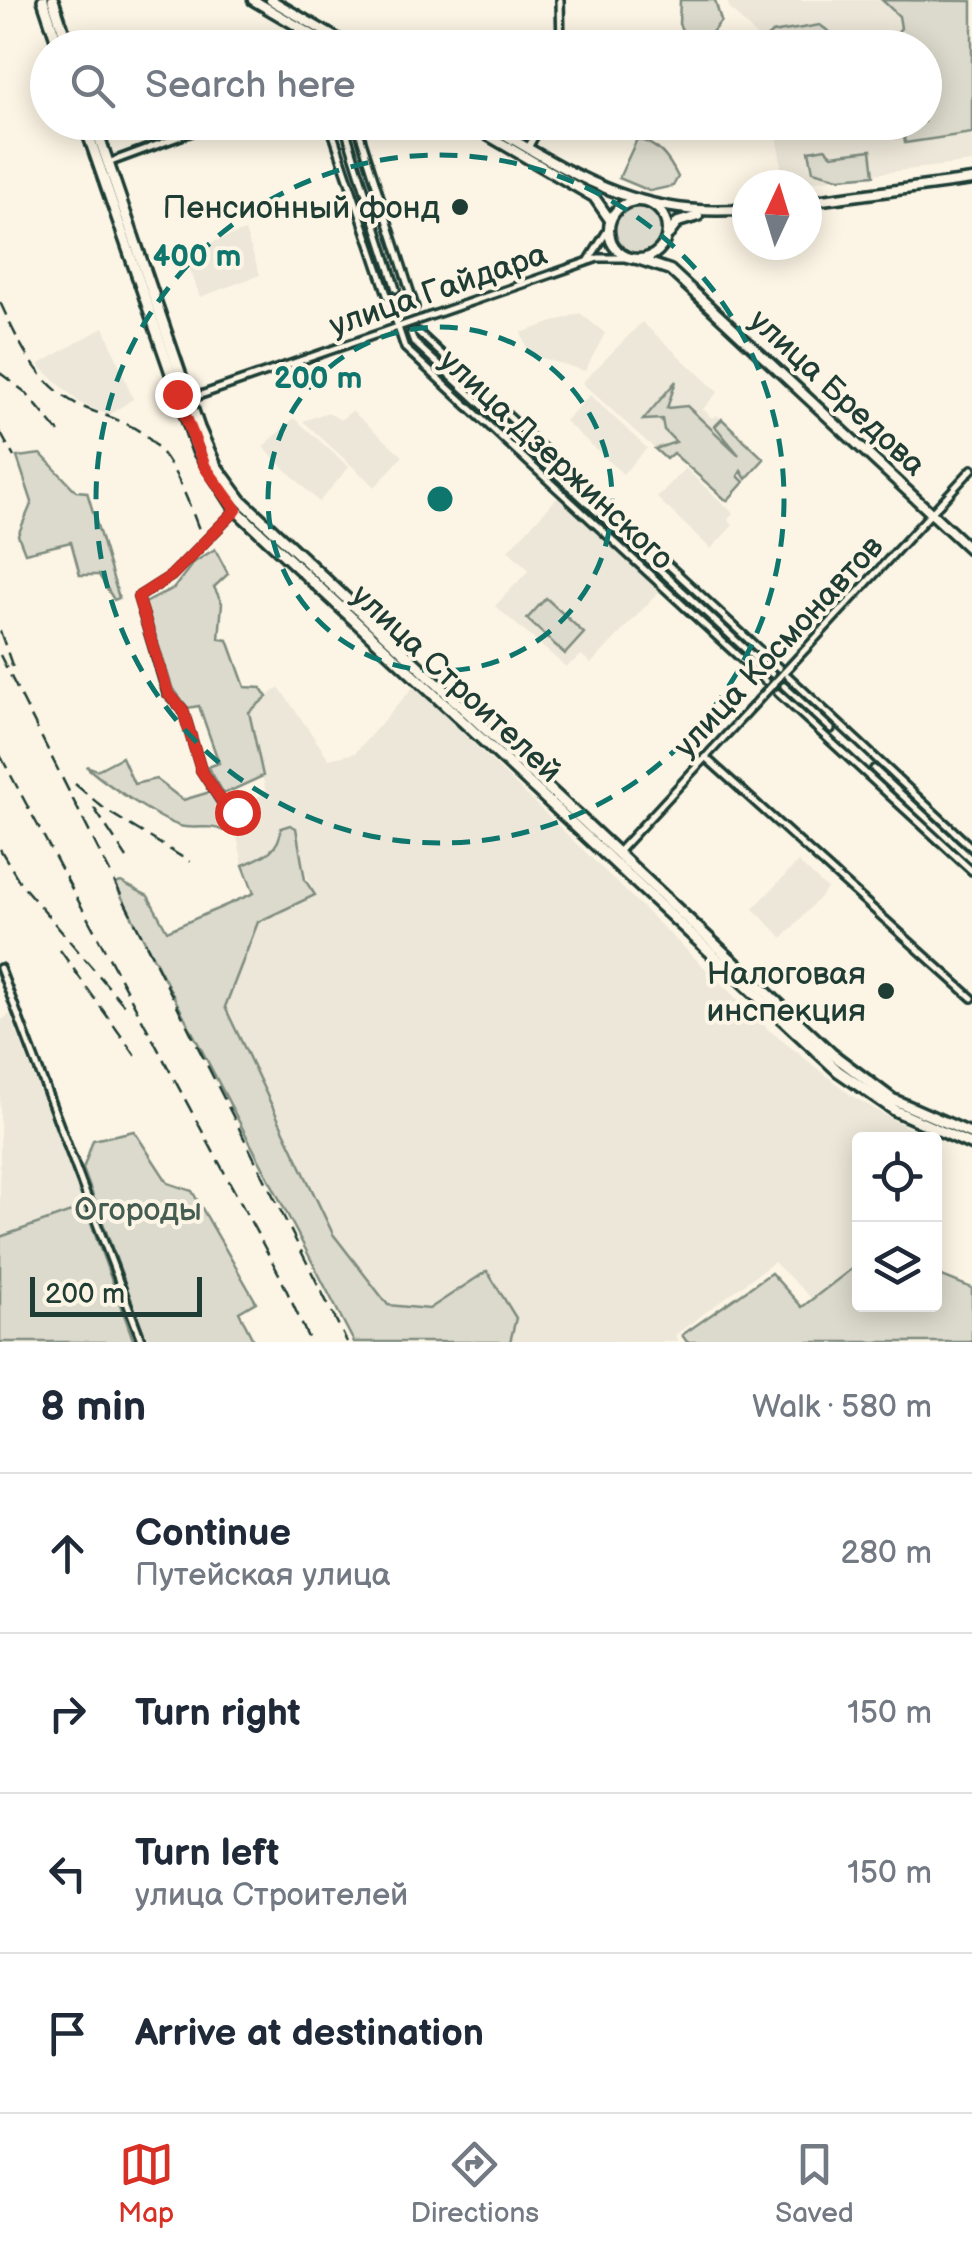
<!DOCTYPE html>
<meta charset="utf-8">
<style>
:root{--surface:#fff;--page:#f2f2f3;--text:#1f2937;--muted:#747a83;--line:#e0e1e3;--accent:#d93025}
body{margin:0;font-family:"Balsamiq Sans",sans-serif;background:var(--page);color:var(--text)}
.controls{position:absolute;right:30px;bottom:30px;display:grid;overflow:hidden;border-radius:10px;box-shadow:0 5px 25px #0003}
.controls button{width:90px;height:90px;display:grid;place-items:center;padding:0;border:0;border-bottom:2px solid var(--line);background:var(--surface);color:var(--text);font:50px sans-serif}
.compass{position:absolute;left:732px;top:170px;width:90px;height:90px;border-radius:50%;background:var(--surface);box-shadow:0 5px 25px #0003;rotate:4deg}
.scale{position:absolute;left:30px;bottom:25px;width:172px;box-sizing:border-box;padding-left:10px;border:5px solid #1f3d34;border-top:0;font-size:28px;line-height:35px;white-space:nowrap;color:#1f3d34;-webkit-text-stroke:8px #fcf5e5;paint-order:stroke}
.stop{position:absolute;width:30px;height:30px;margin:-22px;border:8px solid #d93025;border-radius:50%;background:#fff}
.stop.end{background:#d93025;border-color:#fff;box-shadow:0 2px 10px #0008}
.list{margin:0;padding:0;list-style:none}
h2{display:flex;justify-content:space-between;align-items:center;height:130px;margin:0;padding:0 40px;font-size:42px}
h2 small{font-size:32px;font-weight:400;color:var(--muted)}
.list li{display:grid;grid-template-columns:65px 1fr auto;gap:30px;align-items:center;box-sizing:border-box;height:160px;padding:0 40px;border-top:2px solid var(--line)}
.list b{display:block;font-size:38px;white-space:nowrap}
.list p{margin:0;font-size:32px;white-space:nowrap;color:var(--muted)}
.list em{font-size:32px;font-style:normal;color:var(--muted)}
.icon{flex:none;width:55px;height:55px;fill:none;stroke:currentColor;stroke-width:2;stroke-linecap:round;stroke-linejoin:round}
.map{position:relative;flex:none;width:972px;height:1342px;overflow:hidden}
.search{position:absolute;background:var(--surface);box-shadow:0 5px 25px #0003;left:30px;right:30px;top:30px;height:110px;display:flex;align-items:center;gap:25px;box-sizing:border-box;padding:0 35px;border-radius:55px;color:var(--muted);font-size:38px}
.sheet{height:770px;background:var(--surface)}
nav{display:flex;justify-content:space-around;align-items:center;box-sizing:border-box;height:140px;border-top:2px solid var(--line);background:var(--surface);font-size:28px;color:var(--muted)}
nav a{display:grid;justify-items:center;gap:5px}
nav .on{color:var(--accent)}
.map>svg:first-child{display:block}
.built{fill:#ece7d8}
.green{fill:#dcdacc;stroke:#7e8c80;stroke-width:2.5}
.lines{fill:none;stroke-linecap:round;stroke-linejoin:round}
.street-casing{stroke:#1f3d34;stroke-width:12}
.secondary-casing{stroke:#1f3d34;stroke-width:15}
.primary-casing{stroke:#1f3d34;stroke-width:16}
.street{stroke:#fcf5e5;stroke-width:5}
.secondary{stroke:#fcf5e5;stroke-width:8}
.primary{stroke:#fcf5e5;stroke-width:9}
.rail{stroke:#1f3d34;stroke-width:2.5;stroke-dasharray:15 8;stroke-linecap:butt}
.route{stroke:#d93025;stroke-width:12}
.ring{fill:none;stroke:#0f766e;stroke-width:5;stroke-dasharray:18 12}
.poi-dot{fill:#1f3d34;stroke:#fcf5e5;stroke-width:4}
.labels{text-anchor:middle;stroke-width:8;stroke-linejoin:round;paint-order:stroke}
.poi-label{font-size:32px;fill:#1f3d34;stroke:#fcf5e5;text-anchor:end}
.street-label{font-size:32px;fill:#1f3d34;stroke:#fcf5e5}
.park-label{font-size:32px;fill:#455c52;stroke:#fcf5e5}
.centre{fill:#0f766e;stroke:#fcf5e5;stroke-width:5}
.ring-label{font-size:30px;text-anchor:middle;font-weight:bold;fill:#0f766e;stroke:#fcf5e5;stroke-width:8;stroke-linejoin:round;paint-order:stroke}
</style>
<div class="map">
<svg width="972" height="1342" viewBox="0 0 972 1342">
<rect width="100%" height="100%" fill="#fcf5e5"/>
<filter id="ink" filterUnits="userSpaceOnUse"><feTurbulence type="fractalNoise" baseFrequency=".01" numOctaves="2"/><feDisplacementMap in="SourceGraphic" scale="20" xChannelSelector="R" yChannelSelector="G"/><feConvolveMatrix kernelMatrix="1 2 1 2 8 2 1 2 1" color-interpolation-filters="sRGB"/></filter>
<g filter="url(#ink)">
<!-- built -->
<g class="built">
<path d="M 727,0 L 972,0 L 972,162 L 783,185 L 776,123 L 924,122 L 924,48 L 767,47 L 730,9 Z"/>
<path d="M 245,231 L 260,275 L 200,297 L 184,252 Z"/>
<path d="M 580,313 L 605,333 L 585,371 L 529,354 L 521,333 Z"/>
<path d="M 642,322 L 718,392 L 703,409 L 712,418 L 717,415 L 764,459 L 727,501 L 673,453 L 666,459 L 582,383 Z"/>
<path d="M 104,327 L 133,399 L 109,415 L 80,403 L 38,365 Z"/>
<path d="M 590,395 L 647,448 L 623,474 L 565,421 Z"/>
<path d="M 352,411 L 403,456 L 375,487 L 303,421 L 328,412 L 340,420 Z"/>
<path d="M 294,418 L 349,467 L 319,502 L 263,447 Z"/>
<path d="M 685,468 L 733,513 L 728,520 L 733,525 L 711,549 L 657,498 Z"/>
<path d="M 561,494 L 661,590 L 591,664 L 582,655 L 566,667 L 495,606 L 529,570 L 508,550 Z"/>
<path d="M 414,686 L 769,1030 L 852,1096 L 927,1139 L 860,1140 L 859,1261 L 811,1298 L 774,1262 L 675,1335 L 678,1342 L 510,1342 L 516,1317 L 388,1306 L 333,1234 L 225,1006 L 258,922 L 315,895 L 301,862 L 281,840 L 267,855 L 243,865 L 235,827 L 226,812 L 266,793 L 249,712 L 279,687 L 329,759 L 355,753 Z"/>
<path d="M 798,862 L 827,889 L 783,938 L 753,909 Z"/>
<path d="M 10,1014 L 85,1207 L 0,1237 L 0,1021 Z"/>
</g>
<!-- green -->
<g class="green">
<path d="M 680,0 L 715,0 L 721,21 L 700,47 L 691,47 L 679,24 Z"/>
<path d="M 882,0 L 972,1 L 972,133 L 905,143 L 902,123 L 924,122 L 924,48 L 884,47 L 901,28 L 899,16 Z"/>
<path d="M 820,25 L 850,47 L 769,47 L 765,39 L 772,33 Z"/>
<path d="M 637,139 C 659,145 668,157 678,177 L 673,186 L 650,191 L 619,178 Z"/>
<path d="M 825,148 L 832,155 L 871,150 L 874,175 L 839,178 L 813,171 L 809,151 Z"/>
<circle cx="639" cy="230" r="25"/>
<path d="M 676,381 L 667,408 L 687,406 L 739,455 L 715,426 L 722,419 L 764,459 L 746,479 L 741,471 L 738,476 L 744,482 L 727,501 L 673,453 L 666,459 L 655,449 L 676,442 L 664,430 L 662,419 L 643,420 Z"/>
<path d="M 41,454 L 76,491 L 87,492 L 119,598 L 114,600 L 99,575 L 80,575 L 71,542 L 25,553 L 18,535 L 32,502 L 17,457 Z"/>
<path d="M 215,549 L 228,574 L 214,587 L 222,603 L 219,639 L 228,640 L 245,687 L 261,688 L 267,697 L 249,712 L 263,776 L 224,794 L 208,767 L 219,763 L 199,706 L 188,708 L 172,687 L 145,603 L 174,588 L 193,563 Z"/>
<path d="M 546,598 L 584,633 L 565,654 L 527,619 Z"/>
<path d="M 122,757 L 134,784 L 156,779 L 183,800 L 210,792 L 235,827 L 224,831 C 209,824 201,829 185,827 C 168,826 101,781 86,766 L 97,770 Z"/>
<path d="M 290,825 L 296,828 L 305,880 L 315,895 L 258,922 L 225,1007 L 333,1234 L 388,1305 L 429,1309 L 487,1271 L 516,1318 L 510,1342 L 354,1342 L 115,884 L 121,882 L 148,896 L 167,931 L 254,893 L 243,865 C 262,857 280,851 281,828 Z"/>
<path d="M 134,1131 L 168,1183 L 192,1191 L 256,1302 L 239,1312 L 254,1342 L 147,1342 L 83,1169 L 93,1140 Z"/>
<path d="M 85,1207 L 134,1342 L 0,1342 L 0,1237 Z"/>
<path d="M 859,1263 L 860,1304 L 934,1304 L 935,1273 L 972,1288 L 972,1342 L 687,1342 L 682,1335 L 771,1273 L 802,1307 Z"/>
</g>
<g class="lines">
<defs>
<g id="street">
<path d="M 560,0 L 561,48"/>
<path d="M 288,48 L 299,29"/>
<path d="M 329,122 L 405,348 L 765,681"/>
<path d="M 343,122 L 396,289"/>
<path d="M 356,122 L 415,307"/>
<path d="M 528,148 L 542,122"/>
<path d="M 108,163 L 219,122"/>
<path d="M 589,260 L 609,228"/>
<path d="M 418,332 L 779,668"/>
<path d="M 411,334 L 414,342 L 772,674"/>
<path d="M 189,399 L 598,258 L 632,258"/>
<path d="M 236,510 L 171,576 L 138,597 L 167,693 L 183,710 L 201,770 L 221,801 L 237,811"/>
<path d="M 788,676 L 972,848"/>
<path d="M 784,686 L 831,729"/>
<path d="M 778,693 L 972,871"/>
<path d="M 705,757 L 972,998"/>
<path d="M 874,769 L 972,860"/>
<path d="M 618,852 L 972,469"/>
<path d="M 0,968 L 142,1342"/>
</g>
<g id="secondary">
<path d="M 253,0 L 335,48"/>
<path d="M 271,0 L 353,48"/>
<path d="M 465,122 L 594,197 L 610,220"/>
<path d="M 483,122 C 572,174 640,220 747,209"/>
<circle cx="638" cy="230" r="29"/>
<path d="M 807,202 L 972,180"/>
<path d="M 669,234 L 678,222 L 698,216"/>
<path d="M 637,259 L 670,270 L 972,551"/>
</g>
<g id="primary">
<path d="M 43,0 L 59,48"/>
<path d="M 53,0 L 69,48"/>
<path d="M 84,122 L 198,451 L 236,510 L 838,1071 L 896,1111 L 972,1145"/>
<path d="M 94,122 L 199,428 L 216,466 L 241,500 L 832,1054 L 892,1099 L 972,1134"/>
</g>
</defs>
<!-- street casing -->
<use href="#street" class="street-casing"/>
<!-- secondary casing -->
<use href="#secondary" class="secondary-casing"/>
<!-- primary casing -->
<use href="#primary" class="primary-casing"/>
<!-- street -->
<use href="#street" class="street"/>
<!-- secondary -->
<use href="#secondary" class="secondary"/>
<!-- primary -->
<use href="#primary" class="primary"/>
<!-- rail -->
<g class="rail">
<path d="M 0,302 C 19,344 40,389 85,408 C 107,417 131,422 148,438 C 175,462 187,499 200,532"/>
<path d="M 0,373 L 25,392 L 63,437"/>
<path d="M 0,432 L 14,457"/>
<path d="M 0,631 L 13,668"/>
<path d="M 0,655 L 347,1342"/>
<path d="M 0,755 L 280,1276 L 310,1342"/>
<path d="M 75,784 L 107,811 L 190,862"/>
<path d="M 94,808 L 127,858"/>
<path d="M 0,849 L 21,884 L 124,1005"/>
<path d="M 60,950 L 137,1058"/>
</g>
</g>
</g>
<g class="lines" filter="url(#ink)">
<!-- route -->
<path class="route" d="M 177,394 L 205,467 L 236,510 L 171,576 L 138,597 L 168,693 L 183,710 L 201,770 L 221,800 L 237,812"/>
</g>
<!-- distance rings -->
<g class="ring">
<circle cx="440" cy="499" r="172"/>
<circle cx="440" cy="499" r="344"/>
</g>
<!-- markers -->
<g class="poi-dot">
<circle cx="460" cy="207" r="10"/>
<circle cx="886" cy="991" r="10"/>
</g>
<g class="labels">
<!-- poi labels -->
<g class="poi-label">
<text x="440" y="218">Пенсионный фонд</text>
<text x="866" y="984">Налоговая<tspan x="866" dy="37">инспекция</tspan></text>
</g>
<!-- street labels -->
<g class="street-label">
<text transform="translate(438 289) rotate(-19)" y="11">улица Гайдара</text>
<text transform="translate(838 392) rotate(43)" y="11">улица Бредова</text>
<text transform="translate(557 459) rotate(43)" y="11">улица Дзержинского</text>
<text transform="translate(778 646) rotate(-47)" y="11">улица Космонавтов</text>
<text transform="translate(457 683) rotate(43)" y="11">улица Строителей</text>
</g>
<!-- park labels -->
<g class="park-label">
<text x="138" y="1220">Огороды</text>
</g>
</g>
<circle cx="440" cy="499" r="15" class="centre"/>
<g class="ring-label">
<text x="197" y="266">400 m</text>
<text x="318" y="388">200 m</text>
</g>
</svg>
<div class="controls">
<button><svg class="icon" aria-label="locate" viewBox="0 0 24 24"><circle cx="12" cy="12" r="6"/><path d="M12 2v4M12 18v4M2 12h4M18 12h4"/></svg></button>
<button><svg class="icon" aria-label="layers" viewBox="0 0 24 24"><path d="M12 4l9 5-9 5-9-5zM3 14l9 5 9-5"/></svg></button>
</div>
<svg class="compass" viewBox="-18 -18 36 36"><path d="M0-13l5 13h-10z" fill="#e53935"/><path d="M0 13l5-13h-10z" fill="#747a83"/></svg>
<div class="scale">200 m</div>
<div class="stop" style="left:237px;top:812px"></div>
<div class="stop end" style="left:177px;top:394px"></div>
<div class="search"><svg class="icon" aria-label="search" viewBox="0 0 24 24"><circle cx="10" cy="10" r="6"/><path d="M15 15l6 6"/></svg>Search here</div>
</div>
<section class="sheet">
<h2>8 min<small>Walk · 580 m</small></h2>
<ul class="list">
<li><svg class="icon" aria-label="ahead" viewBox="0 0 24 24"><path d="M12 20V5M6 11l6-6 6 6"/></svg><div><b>Continue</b><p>Путейская улица</p></div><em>280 m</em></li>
<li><svg class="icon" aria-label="right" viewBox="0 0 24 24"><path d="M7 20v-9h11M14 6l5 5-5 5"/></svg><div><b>Turn right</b></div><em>150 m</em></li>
<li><svg class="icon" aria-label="left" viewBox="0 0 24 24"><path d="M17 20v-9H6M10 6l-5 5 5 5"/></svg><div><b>Turn left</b><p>улица Строителей</p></div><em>150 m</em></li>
<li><svg class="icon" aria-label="arrive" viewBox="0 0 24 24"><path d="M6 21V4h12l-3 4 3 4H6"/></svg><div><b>Arrive at destination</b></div></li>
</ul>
</section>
<nav>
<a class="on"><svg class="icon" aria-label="map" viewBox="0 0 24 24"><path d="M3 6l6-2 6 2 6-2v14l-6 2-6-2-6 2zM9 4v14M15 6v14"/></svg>Map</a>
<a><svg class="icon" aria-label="directions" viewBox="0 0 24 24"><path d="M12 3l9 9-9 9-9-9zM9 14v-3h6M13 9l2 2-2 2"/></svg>Directions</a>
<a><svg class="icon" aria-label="saved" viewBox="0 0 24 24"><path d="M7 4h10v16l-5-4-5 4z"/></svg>Saved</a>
</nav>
